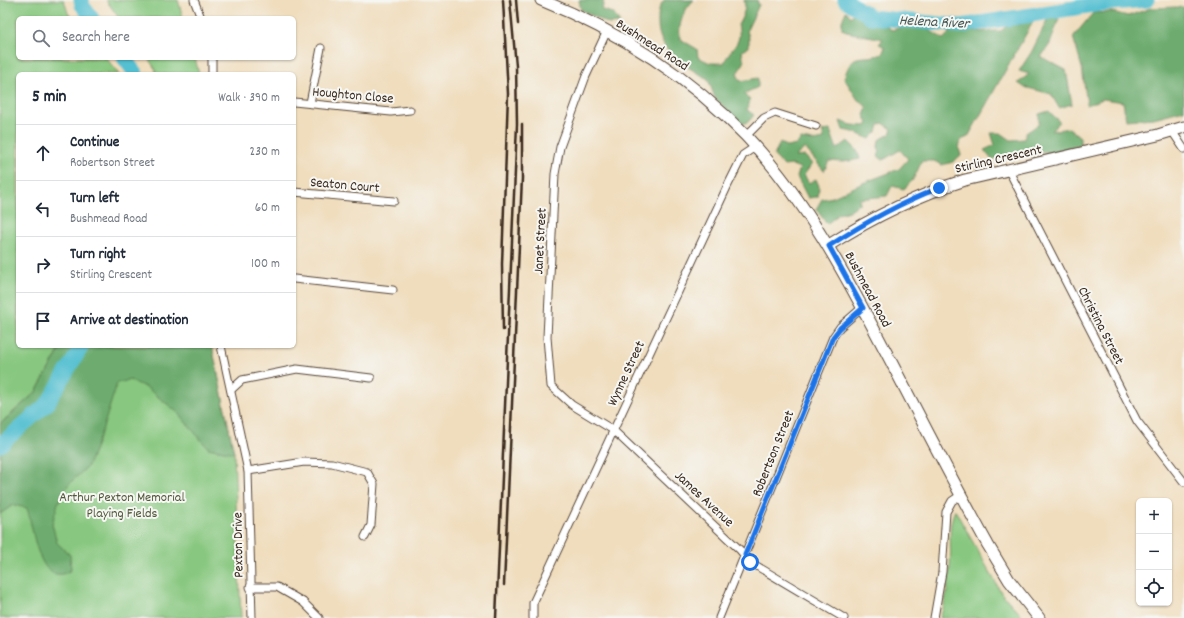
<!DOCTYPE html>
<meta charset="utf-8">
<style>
:root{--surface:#fff;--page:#f6f6f7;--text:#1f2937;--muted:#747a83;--line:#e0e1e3}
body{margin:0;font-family:Dekko,sans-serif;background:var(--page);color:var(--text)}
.controls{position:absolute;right:12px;bottom:12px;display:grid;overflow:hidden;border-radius:6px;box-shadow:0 1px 3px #0004}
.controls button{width:36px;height:36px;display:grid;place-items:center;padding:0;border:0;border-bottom:1px solid var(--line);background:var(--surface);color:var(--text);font:20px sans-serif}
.stop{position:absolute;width:12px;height:12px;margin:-9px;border:3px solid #1a73e8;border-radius:50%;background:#fff}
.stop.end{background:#1a73e8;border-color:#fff;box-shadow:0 1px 4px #0008}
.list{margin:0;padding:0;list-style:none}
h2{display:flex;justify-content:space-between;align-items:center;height:52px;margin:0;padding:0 16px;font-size:17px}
h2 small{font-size:13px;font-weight:400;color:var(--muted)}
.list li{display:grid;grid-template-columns:26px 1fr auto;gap:12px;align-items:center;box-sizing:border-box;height:56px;padding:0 16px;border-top:1px solid var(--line)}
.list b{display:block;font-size:15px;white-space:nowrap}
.list p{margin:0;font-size:13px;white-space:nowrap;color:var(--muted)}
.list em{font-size:13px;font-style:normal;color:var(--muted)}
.icon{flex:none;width:22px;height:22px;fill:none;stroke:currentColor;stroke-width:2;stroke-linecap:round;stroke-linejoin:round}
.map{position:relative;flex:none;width:1184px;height:618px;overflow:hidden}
.search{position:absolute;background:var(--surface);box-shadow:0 1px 3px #0004;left:16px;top:16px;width:280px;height:44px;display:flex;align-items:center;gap:10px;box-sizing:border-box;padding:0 14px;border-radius:6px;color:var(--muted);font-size:15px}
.panel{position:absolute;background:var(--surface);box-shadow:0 1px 3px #0004;left:16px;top:72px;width:280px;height:276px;border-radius:6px}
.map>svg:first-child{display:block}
.green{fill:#87c77f;stroke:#61784e}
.forest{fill:#6dac6e;stroke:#546b46}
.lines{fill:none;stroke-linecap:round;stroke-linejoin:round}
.river{stroke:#55c0d1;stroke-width:15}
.street-casing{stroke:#564536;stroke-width:9}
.secondary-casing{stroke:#564536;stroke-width:13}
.street{stroke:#fff;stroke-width:7}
.secondary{stroke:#fff;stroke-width:11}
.rail{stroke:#3b2a1e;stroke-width:2.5}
.route{stroke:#1a73e8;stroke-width:5}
.labels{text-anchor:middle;stroke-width:4;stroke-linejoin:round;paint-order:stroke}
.street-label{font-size:14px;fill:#3b2a1e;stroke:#f6f6f2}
.park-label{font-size:14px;fill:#52593b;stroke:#f6f6f2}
.water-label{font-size:15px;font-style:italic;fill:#435754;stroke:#f6f6f2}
</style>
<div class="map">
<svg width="1184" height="618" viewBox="0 0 1184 618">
<rect width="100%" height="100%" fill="#f6f6f2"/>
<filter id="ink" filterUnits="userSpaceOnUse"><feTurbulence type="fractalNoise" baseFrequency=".025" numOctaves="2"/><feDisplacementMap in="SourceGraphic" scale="8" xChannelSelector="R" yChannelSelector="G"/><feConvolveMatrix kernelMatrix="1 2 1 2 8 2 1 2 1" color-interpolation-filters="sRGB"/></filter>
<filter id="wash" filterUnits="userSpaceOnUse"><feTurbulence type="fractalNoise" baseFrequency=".012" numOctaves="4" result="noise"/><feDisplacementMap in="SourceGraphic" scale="16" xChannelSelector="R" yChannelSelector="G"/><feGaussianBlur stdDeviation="0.9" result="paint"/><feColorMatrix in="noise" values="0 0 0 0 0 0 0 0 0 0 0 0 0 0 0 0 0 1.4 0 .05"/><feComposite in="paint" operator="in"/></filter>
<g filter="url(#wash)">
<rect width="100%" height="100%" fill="#f0ddbd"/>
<!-- green -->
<g class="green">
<path d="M 0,0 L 64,0 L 68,13 L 72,18 L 18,18 L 18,58 L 106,58 L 119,74 L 18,74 L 18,346 L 62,346 L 36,392 L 0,424 Z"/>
<path d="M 106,0 L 178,0 L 183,18 L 119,18 Z"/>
<path d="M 148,58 L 195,58 L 199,74 L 155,74 L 156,70 Z"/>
<path d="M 212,346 L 234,453 L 241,618 L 0,618 L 0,460 L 64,401 Z"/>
<path d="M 955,510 L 1002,594 L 1024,618 L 940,618 C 946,601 949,583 950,566 C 952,548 947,526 955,510 Z"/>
</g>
<!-- forest -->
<g class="forest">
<path d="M 579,0 L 604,0 L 602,10 L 613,13 L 620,23 L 609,24 L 581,10 Z"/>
<path d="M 664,0 L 694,0 C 683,10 678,25 680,39 L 697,49 L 698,57 L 710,63 L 724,63 C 731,46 743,45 738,25 C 742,18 747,8 744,0 L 757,0 L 759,5 L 747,30 L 749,38 L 749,47 L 742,51 L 744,63 L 737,73 L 740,81 L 758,78 L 758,87 L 744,94 L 750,100 L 747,110 L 754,115 L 748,122 L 741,124 L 715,98 L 708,79 C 686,66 658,53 658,23 C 658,13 658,8 664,0 Z"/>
<path d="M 1176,7 L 1184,7 L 1184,110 L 1154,118 L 1126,120 L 1123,102 L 1103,99 L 1087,105 L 1082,68 L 1073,37 L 1093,13 L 1112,12 L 1128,16 L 1151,8 Z"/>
<path d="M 846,11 L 851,17 L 854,13 L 873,23 L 885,25 L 892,30 C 911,23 928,27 943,39 L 950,32 L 1001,31 L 1009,24 L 1021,24 L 1034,20 L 968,137 L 961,140 L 959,149 L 961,155 L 953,162 L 942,165 L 934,161 L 922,161 L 913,180 L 904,189 L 892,186 L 887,196 L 859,199 L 860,203 L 849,211 L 838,214 L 827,224 L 816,209 L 822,199 L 833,197 L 863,183 L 899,169 L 908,159 L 900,150 L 883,160 L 878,156 L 880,151 L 878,147 L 879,140 L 890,134 L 892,129 L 883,123 L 879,125 L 877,132 L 870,139 L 853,132 L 843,130 L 840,121 L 852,125 L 866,126 L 868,123 L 864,115 L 867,108 L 863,103 L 858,100 L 844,78 C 854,48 859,62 882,54 L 885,47 L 879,44 L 883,39 L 851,33 L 842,29 L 842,21 Z"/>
<path d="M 1048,18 L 1059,19 L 1050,44 L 1041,57 L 1066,70 L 1072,104 L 1059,108 L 1051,94 L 1024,87 L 1018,83 L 1029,74 L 1019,71 L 1032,51 Z"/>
<path d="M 1049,111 L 1060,122 L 1051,131 L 1069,128 L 1080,137 L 1080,145 L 1052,153 L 1035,150 L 1025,155 L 1012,158 L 1005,155 L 992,160 L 984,150 L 995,145 L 991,133 L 1001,133 L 1011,140 L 1024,139 L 1026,133 L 1039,124 L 1039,114 Z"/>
<path d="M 830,130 L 837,149 L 848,141 L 857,150 L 860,159 L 843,162 L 829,161 L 824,171 L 805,148 L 795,157 L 805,156 L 812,164 L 804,175 L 809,183 L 816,179 L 819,186 L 818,197 L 808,198 L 797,177 L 800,168 L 792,165 L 784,166 L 774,156 L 780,142 L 787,147 L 796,145 L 801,139 L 814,141 L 824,139 L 822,131 Z"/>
<path d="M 62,346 L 212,346 L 234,453 L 208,448 L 176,411 L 147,388 L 130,380 L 117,383 L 103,428 L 88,466 L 68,485 L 58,503 L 52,524 L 57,543 L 70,555 L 71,570 C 38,592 33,525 27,508 L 13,505 L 0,514 L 0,424 L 36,392 Z"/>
</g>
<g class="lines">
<!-- river -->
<g class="river">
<path d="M 81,0 L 82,5 L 92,18"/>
<path d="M 845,0 L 871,17 L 961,26 L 1100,4 L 1147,0"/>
<path d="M 124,58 L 136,74"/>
<path d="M 0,445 L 47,404 L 82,346"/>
</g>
</g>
</g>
<g filter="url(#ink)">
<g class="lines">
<defs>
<g id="street">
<path d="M 194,0 L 201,18"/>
<path d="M 607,31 L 586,76 L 560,147 L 555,174 L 547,337 L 551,386 L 572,405 L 613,430 L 740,550 L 750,562 L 844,618"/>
<path d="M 212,58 L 212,74"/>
<path d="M 294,102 L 391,112 L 410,110"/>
<path d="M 310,103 L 321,48"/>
<path d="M 1172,131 L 1184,149"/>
<path d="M 746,136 L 764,118 L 775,113 L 816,126"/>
<path d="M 1009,171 L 1137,421 L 1184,482"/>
<path d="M 294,192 L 394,201"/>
<path d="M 294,279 L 393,290"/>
<path d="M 221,346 L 248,471 L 304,462 L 332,463 L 367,472 L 374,484 L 371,525 L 365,537"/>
<path d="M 231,390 L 242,380 L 297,369 L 371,378"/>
<path d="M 248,471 L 252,618"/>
<path d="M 250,587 L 277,587 L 303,602 L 319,618"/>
<path d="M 533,618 L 533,603 L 727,187 L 743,155 L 755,147"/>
<path d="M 719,618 L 833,337 L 840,327 L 863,307"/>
<path d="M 934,618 L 942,572 L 946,512 L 952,501 L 961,495"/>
</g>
<g id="secondary">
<path d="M 541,0 C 618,31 689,77 746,136 C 806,199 846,276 886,352 C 920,417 953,482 988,545 L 1009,580 L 1039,618"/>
<path d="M 829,245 C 873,217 915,196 965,180 L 1158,135 L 1184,127"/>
</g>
</defs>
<!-- street casing -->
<use href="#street" class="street-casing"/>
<!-- secondary casing -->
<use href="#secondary" class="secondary-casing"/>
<!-- street -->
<use href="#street" class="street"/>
<!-- secondary -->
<use href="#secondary" class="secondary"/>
<!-- rail -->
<g class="rail">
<path d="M 503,0 L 508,94 L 502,264 L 503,330"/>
<path d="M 516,0 L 518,24"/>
<path d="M 504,585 L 522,178 L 522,124"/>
<path d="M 496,618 L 517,124 L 516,66 L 510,0"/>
</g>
</g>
</g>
<g class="lines" filter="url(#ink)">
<!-- route -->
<path class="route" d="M 750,562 L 745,555 L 833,337 L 840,328 L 863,308 L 829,246 C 864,223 900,203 939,188"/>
</g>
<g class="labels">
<!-- street labels -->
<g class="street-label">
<text transform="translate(653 44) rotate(33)" y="5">Bushmead Road</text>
<text transform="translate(353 94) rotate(5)" y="5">Houghton Close</text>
<text transform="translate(998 158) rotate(-13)" y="5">Stirling Crescent</text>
<text transform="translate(345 184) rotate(5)" y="5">Seaton Court</text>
<text transform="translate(539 241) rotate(-87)" y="5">Janet Street</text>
<text transform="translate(869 289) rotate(62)" y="5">Bushmead Road</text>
<text transform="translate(1102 325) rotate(63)" y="5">Christina Street</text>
<text transform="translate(625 373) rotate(-65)" y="5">Wynne Street</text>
<text transform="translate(772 453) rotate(-68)" y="5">Robertson Street</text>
<text transform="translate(705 498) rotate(43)" y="5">James Avenue</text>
<text transform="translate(237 545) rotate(-91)" y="5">Pexton Drive</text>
</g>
<!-- park labels -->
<g class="park-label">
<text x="122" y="501">Arthur Pexton Memorial<tspan x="122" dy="16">Playing Fields</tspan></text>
</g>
<!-- water labels -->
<g class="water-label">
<text transform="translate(934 21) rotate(3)" y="5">Helena River</text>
</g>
</g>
</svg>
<div class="controls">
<button>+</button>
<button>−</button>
<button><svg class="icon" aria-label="locate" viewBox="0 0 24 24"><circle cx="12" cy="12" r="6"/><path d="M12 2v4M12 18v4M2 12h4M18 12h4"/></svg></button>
</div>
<div class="stop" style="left:750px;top:562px"></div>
<div class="stop end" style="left:939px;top:188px"></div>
<div class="search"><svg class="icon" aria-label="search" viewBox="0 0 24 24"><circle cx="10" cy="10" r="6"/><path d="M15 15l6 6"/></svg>Search here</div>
<section class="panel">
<h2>5 min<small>Walk · 390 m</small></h2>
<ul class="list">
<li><svg class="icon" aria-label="ahead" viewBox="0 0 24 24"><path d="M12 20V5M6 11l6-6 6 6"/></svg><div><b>Continue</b><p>Robertson Street</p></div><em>230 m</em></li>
<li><svg class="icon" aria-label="left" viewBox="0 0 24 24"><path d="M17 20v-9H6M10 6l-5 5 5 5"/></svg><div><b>Turn left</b><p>Bushmead Road</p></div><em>60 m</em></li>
<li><svg class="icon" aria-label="right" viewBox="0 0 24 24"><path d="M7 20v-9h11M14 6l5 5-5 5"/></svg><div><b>Turn right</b><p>Stirling Crescent</p></div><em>100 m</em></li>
<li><svg class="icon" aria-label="arrive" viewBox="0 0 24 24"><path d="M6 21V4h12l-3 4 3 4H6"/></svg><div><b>Arrive at destination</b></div></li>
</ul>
</section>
</div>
